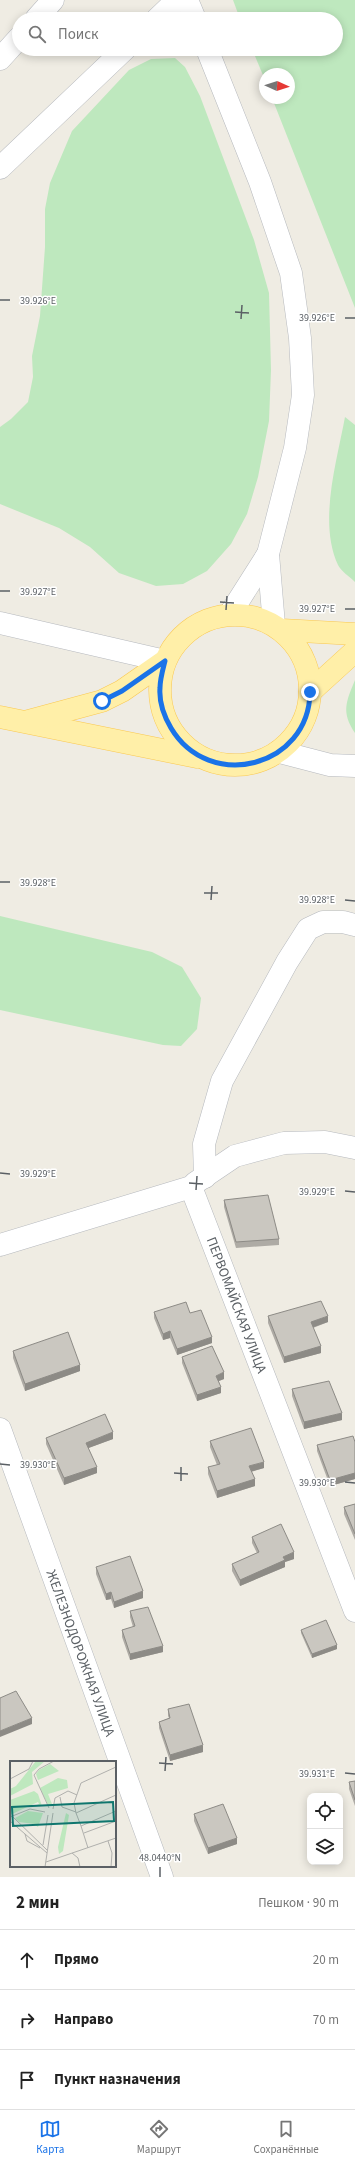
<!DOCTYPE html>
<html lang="ru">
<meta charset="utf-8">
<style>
:root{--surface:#fff;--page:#f6f6f6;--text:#222;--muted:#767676;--line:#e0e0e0;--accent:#1a73e8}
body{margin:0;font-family:"Source Sans 3",sans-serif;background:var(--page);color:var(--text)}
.controls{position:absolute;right:12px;bottom:12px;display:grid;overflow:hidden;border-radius:8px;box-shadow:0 2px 10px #0003}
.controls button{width:36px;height:36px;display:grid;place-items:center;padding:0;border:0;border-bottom:1px solid var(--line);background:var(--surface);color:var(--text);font:20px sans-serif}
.compass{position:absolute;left:259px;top:68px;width:36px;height:36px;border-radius:50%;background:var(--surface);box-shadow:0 2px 10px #0003;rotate:93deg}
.stop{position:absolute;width:12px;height:12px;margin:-9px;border:3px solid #1a73e8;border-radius:50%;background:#fff}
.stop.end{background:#1a73e8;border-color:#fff;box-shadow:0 1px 4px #0008}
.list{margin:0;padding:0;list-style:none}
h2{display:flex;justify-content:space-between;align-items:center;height:52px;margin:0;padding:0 16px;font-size:17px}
h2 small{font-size:13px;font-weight:400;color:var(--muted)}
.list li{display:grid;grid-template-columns:26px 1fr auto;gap:12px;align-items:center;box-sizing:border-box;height:60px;padding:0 16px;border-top:1px solid var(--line)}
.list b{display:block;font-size:15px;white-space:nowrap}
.list em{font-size:13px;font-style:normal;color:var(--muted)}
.icon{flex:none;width:22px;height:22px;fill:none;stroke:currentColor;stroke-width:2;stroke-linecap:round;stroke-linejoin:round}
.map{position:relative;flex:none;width:355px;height:1877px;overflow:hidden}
.search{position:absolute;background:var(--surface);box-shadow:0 2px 10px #0003;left:12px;right:12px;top:12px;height:44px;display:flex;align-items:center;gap:10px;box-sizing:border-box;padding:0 14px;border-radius:22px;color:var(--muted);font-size:15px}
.sheet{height:232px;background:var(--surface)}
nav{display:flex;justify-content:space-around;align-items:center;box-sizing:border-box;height:56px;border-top:1px solid var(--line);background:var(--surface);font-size:11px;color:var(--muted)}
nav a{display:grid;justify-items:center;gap:2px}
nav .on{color:var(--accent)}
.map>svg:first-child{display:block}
.green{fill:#bee8be}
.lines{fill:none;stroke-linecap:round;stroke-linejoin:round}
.minor-casing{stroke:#b6b9be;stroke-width:23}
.major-casing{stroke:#fac851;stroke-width:23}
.minor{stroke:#fff;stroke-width:22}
.major{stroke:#ffefa8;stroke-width:22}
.wall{fill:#aeaba5}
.shaded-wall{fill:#8d8b86}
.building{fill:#cac7c0;stroke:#8d8b86}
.route{stroke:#1a73e8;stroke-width:5}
.ticks{fill:none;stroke:#5b6065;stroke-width:1.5}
.labels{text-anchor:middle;stroke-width:3;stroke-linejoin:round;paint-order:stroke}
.street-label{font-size:14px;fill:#5b6065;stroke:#fff}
.inset-road{fill:none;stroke:#b0b0ad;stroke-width:1}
.view{fill:#0f766e;fill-opacity:0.15;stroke:#0f766e;stroke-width:2}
.inset-edge{fill:none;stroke:#5b6065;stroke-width:2}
.ticks-label{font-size:10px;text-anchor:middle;fill:#5b6065;stroke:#fff;stroke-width:3;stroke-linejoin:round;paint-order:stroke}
</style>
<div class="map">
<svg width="355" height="1877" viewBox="0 0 355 1877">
<rect width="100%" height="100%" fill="#efece3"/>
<!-- green -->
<g class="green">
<path d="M 233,0 L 355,0 L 355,308 L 272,98 L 289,98 L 289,74 L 265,74 L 265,80 L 252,49 L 336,49 L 336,19 L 240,19 Z"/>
<path d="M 175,58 L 185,67 L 200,96 L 254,240 L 269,293 L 271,370 L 269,421 L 258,477 L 247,514 L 231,544 L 207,571 L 183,584 L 156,586 L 119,573 L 90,547 L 59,528 L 0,504 L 0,427 L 11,419 L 28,402 L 33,377 L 32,356 L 40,316 L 45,247 L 45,209 L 50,183 L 72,131 L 129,70 L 151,59 Z"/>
<path d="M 345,417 L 355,425 L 355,582 C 350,577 341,571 338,565 C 318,522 337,461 345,417 Z"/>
<path d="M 355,680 L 355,733 C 341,712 346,702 355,680 Z"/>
<path d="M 0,916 L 152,952 L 182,967 L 201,998 L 197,1029 L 181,1046 L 163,1045 L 0,1010 Z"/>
</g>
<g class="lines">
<defs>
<g id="minor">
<path d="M 187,0 L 195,19"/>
<path d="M 36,19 L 53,0"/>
<path d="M 157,19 L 177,0"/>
<path d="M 207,49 L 260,182 L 291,273 L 300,338 L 303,395 L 295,448 L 268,554 L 230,614"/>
<path d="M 0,59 L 19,38"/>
<path d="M 0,168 L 125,49"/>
<path d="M 268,554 L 274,625"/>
<path d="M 0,623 L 165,661"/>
<path d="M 280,752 L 330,765 L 355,766"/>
<path d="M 205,1177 L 204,1144 L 222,1081 L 287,962 L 308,929 L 323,922 L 343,922 L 355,925"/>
<path d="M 195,1183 L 235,1156 L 284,1143 L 325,1142 L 355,1148"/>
<path d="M 0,1245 L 191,1187 L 355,1611"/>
<path d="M 0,1429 L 162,1877"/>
</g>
<g id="major">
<circle cx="235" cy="690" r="75"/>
<path d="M 282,630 L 355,634"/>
<path d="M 310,692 L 355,651"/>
<path d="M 0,717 L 197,757"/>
<path d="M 28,721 L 102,701 L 122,691 L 165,661"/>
</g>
</defs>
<!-- minor casing -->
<use href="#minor" class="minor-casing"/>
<!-- major casing -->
<use href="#major" class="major-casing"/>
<!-- minor -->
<use href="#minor" class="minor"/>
<!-- major -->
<use href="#major" class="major"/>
</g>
<!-- wall -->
<g class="wall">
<path d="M 224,1200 L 279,1239 L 279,1245 L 236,1248 L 224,1207 Z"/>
<path d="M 154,1312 L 190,1313 L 212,1343 L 177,1355 L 170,1338 L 163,1340 L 154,1318 Z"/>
<path d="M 268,1316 L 328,1322 L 313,1328 L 321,1353 L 284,1363 L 268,1323 Z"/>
<path d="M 13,1351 L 80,1371 L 25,1391 L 13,1358 Z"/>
<path d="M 182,1357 L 224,1379 L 219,1381 L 221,1393 L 197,1401 L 182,1363 Z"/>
<path d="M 292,1389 L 342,1420 L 304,1429 L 292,1396 Z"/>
<path d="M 46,1438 L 113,1439 L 88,1448 L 97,1473 L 64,1485 L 46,1444 Z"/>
<path d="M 210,1441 L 264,1468 L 251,1472 L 255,1486 L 217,1498 L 208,1474 L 208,1467 L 217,1465 L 210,1447 Z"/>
<path d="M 355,1442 L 355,1479 L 330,1486 L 317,1451 L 317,1445 Z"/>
<path d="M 355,1504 L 355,1540 L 344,1514 L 344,1507 Z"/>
<path d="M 252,1537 L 294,1559 L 285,1562 L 285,1567 L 240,1586 L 232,1571 L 232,1564 L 257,1553 L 252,1543 Z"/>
<path d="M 96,1567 L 143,1598 L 114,1608 L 111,1599 L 106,1600 L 96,1574 Z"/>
<path d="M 130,1611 L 163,1652 L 130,1660 L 122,1637 L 122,1630 L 133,1627 L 130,1617 Z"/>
<path d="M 301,1630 L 337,1649 L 312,1658 L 301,1633 Z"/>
<path d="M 168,1709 L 203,1752 L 170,1761 L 159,1728 L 159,1722 L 169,1718 L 168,1716 Z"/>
<path d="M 355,1781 L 355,1806 L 349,1789 L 349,1782 Z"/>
<path d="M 194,1814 L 237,1844 L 208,1854 L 194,1821 Z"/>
</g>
<!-- shaded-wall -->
<g class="shaded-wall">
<path d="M 328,1316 L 328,1322 L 311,1328 L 311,1322 Z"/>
<path d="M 170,1331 L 170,1338 L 163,1340 L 163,1334 Z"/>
<path d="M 212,1337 L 212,1343 L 177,1355 L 177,1349 Z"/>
<path d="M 321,1346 L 321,1353 L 284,1363 L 284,1357 Z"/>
<path d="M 80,1365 L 80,1371 L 25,1391 L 25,1384 Z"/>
<path d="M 224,1372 L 224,1379 L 216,1382 L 216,1376 Z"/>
<path d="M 221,1387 L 221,1393 L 197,1401 L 197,1395 Z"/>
<path d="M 342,1413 L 342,1420 L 304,1429 L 304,1422 Z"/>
<path d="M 113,1432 L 113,1439 L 86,1449 L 86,1443 Z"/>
<path d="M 264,1462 L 264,1468 L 249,1472 L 249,1466 Z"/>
<path d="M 97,1467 L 97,1473 L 64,1485 L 64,1478 Z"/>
<path d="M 355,1473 L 355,1479 L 330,1486 L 330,1480 Z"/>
<path d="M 255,1479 L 255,1486 L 217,1498 L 217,1491 Z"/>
<path d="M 294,1552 L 294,1559 L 285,1562 L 285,1567 L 240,1586 L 240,1580 L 283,1557 Z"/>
<path d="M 143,1591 L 143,1598 L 114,1608 L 114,1602 Z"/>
<path d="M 111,1592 L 111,1599 L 106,1600 L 106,1594 Z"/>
<path d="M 337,1645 L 337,1649 L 312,1658 L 312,1654 Z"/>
<path d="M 163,1646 L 163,1652 L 130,1660 L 130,1654 Z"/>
<path d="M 32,1718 L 32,1724 L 0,1737 L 0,1731 Z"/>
<path d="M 203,1745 L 203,1752 L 170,1761 L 170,1755 Z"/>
<path d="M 237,1838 L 237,1844 L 208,1854 L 208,1848 Z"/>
</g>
<!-- building -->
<g class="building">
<path d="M 268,1195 L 279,1239 L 236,1242 L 224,1200 Z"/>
<path d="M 321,1301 L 328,1316 L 311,1322 L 321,1346 L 284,1357 L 268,1316 Z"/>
<path d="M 186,1302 L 190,1313 L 201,1310 L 212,1337 L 177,1349 L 170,1331 L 163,1334 L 154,1312 Z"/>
<path d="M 68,1332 L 80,1365 L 25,1384 L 13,1351 Z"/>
<path d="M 212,1346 L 224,1372 L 216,1376 L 221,1387 L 197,1395 L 182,1357 Z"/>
<path d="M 329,1381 L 342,1413 L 304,1422 L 292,1389 Z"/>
<path d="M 105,1414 L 113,1432 L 86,1443 L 97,1467 L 64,1478 L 46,1438 Z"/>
<path d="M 251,1428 L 264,1462 L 249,1466 L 255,1479 L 217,1491 L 208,1467 L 220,1464 L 210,1441 Z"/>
<path d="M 353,1436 L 355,1442 L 355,1473 L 330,1480 L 317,1445 Z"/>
<path d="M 355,1504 L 355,1534 L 344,1507 Z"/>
<path d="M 281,1524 L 294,1552 L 283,1557 L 285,1560 L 240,1580 L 232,1564 L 259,1552 L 252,1537 Z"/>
<path d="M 130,1556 L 143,1591 L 114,1602 L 111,1592 L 106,1594 L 96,1567 Z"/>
<path d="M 148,1607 L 163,1646 L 130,1654 L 122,1630 L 135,1626 L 130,1611 Z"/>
<path d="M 326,1620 L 337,1645 L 312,1654 L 301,1630 Z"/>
<path d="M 16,1691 L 32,1718 L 0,1731 L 0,1698 Z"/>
<path d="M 189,1704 L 203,1745 L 170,1755 L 159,1722 L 170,1718 L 168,1709 Z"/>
<path d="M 355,1781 L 355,1800 L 349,1782 Z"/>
<path d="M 223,1804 L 237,1838 L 208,1848 L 194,1814 Z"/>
</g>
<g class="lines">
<!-- route -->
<path class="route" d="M 102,701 L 122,691 L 165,661 C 163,669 160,679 160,688 C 159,701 164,716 171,728 C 209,792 309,768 310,692"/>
</g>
<!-- ticks -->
<path class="ticks" d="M 0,300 L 10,300M 235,312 L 249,313M 345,318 L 355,318M 241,319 L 242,305M 0,591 L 10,591M 220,602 L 234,603M 345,609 L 355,609M 226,610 L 227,596M 0,882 L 10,882M 204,893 L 218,893M 211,900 L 212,886M 345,900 L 355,901M 0,1173 L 10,1174M 189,1183 L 203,1184M 196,1190 L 197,1176M 345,1191 L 355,1192M 0,1464 L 10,1465M 174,1473 L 188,1474M 181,1481 L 181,1467M 345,1482 L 355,1483M 159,1763 L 173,1764M 165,1771 L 166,1757M 345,1773 L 355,1774M 160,1877 L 160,1867"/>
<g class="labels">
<!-- street labels -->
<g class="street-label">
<text transform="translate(237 1305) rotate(69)" y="5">ПЕРВОМАЙСКАЯ УЛИЦА</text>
<text transform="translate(81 1653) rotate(70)" y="5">ЖЕЛЕЗНОДОРОЖНАЯ УЛИЦА</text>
</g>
</g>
<!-- overview -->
<g transform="translate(10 1761)">
<rect width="106" height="106" fill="#efece3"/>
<path d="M 26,0 L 35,0 L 22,11 L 23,23 L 0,35 L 0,28 L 6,25 ZM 40,3 L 49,10 L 28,19 L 26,13 L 29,9 ZM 48,17 L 57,19 L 58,27 L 38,33 L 42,43 L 38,44 L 30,27 ZM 24,30 L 28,33 L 32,45 L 24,45 L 29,43 L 28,41 L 0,54 L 0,39 ZM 18,50 L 33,52 L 28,66 L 24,63 L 9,61 L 5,57 ZM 56,52 L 59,54 L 53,90 L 49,93 L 48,86 Z" fill="#bee8be"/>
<path class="inset-road" d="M 0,18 L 19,8 L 23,0M 50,36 L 52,46 L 66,51M 39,47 L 24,14 L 29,8 L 44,0M 43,48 L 45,37 L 58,30 L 67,34M 66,52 L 64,42 L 71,22 L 106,6M 2,55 L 37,89M 0,56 L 20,48 L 35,51M 0,60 L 37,92M 71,65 L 66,52 L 106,34M 74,72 L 106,60M 15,73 L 17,80 L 30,87M 98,80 L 102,92 L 101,106M 33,84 L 38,54M 78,87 L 71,65 L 106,50M 62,92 L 68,97 L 70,106M 36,101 L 106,77M 35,106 L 43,52"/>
<path class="view" d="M 103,41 L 104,60 L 3,65 L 2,46 Z"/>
<rect width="106" height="106" class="inset-edge"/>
</g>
<g class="ticks-label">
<text x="38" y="304">39.926°E</text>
<text x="317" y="321">39.926°E</text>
<text x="38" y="595">39.927°E</text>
<text x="317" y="612">39.927°E</text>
<text x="38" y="886">39.928°E</text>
<text x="317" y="903">39.928°E</text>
<text x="38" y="1177">39.929°E</text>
<text x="317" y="1195">39.929°E</text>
<text x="38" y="1468">39.930°E</text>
<text x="317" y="1486">39.930°E</text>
<text x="317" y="1777">39.931°E</text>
<text x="160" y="1861">48.0440°N</text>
</g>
</svg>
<div class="controls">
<button><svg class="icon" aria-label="locate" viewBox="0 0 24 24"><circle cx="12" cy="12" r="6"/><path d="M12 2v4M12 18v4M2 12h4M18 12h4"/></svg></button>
<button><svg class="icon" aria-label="layers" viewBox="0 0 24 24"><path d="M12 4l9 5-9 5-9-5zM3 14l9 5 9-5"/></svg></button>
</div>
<svg class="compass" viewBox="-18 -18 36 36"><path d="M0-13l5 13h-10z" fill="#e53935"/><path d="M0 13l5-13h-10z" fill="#767676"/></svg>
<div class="stop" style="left:102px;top:701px"></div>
<div class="stop end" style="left:310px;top:692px"></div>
<div class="search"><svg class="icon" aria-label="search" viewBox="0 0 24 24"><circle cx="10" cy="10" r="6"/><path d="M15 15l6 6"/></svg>Поиск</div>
</div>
<section class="sheet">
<h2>2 мин<small>Пешком · 90 m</small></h2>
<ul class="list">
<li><svg class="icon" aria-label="ahead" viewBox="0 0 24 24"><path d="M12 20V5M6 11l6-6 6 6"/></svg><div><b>Прямо</b></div><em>20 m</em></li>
<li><svg class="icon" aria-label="right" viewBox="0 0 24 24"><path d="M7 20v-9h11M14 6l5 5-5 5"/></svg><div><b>Направо</b></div><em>70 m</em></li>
<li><svg class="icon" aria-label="arrive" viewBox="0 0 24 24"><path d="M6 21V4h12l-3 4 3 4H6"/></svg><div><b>Пункт назначения</b></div></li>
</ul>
</section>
<nav>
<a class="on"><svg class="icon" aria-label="map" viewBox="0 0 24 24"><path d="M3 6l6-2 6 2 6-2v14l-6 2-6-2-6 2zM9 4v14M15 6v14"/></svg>Карта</a>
<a><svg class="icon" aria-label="directions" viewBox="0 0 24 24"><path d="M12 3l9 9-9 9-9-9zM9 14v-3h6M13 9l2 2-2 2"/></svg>Маршрут</a>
<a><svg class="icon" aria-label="saved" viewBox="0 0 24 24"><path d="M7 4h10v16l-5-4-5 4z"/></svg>Сохранённые</a>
</nav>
